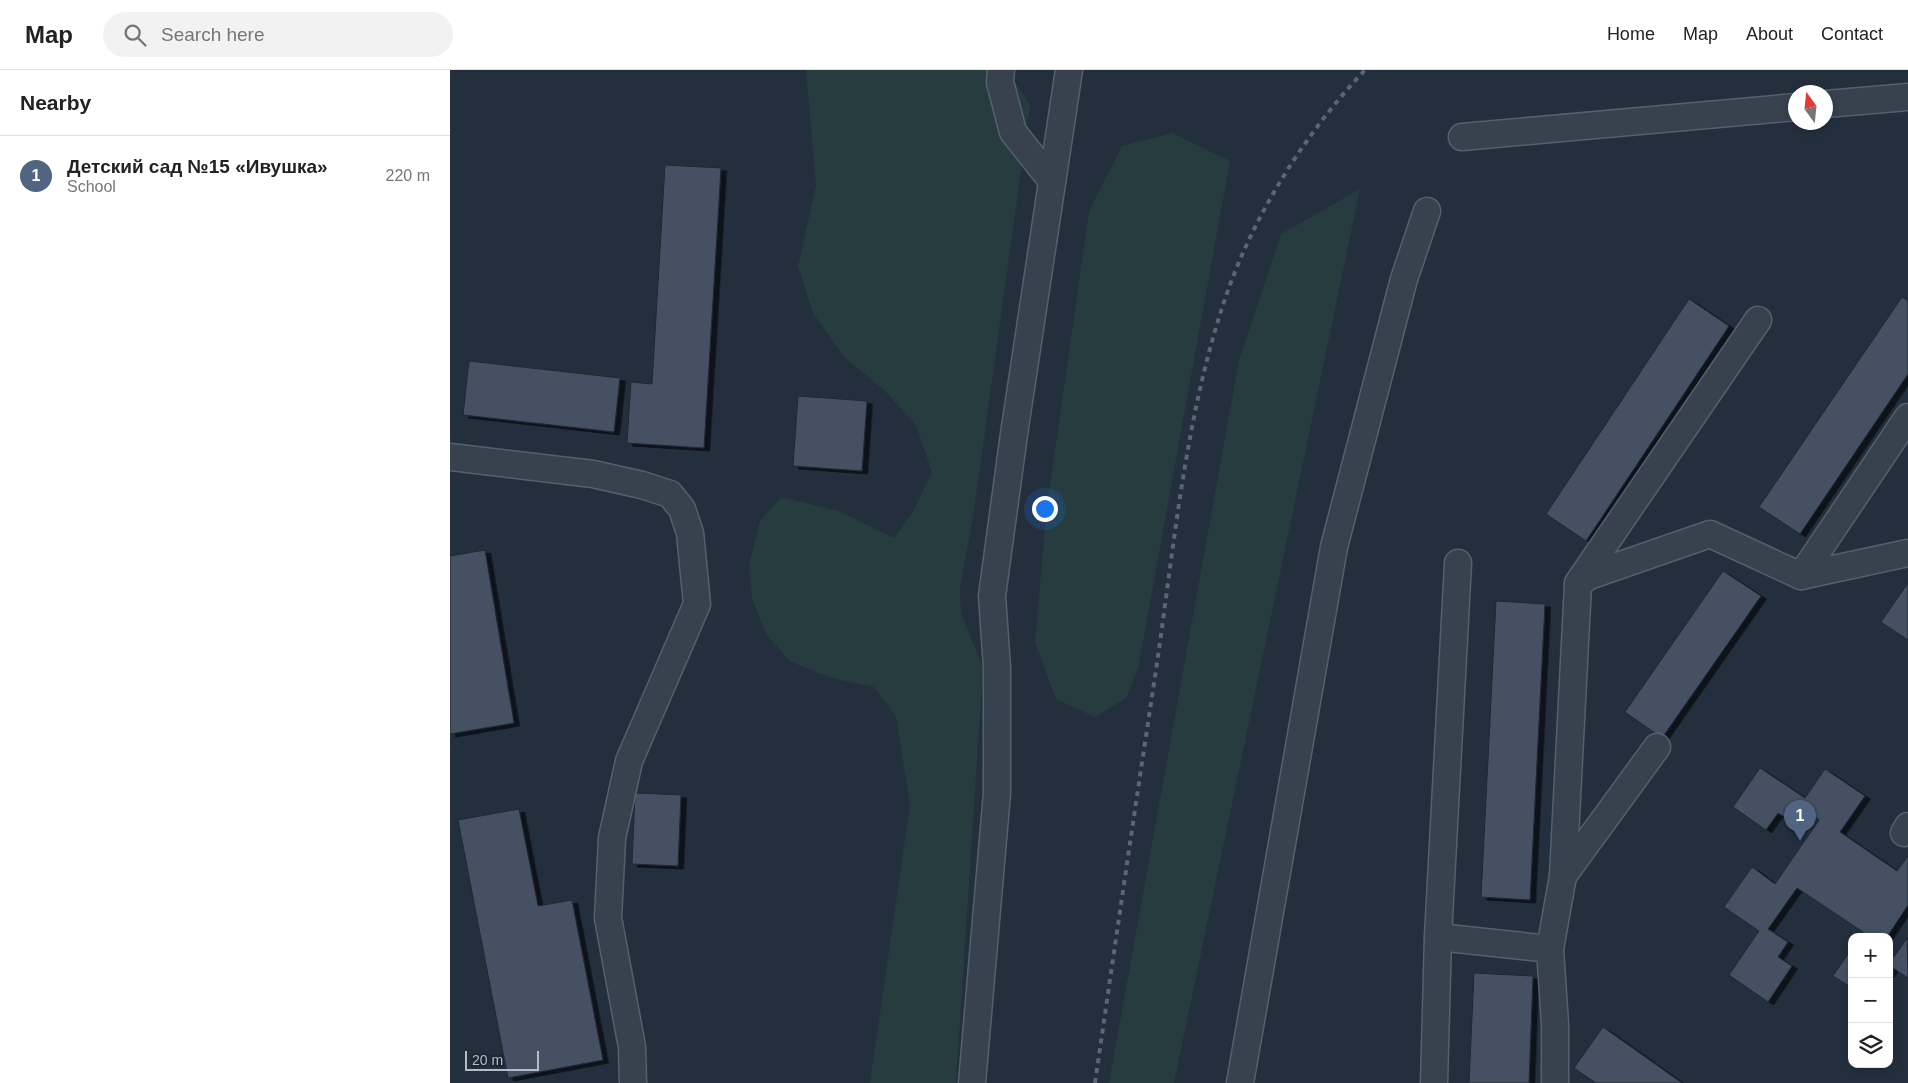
<!DOCTYPE html>
<meta charset="utf-8">
<style>
:root{--surface:#fff;--page:#f2f2f2;--text:#222;--muted:#767676;--line:#e0e0e0;--accent:#516482}
body{margin:0;font-family:Arial,sans-serif;background:var(--page);color:var(--text)}
.controls{position:absolute;right:15px;bottom:15px;display:grid;overflow:hidden;border-radius:10px;box-shadow:0 2px 8px #0003}
.controls button{width:45px;height:45px;display:grid;place-items:center;padding:0;border:0;border-bottom:1px solid var(--line);background:var(--surface);color:var(--text);font:25px sans-serif}
.compass{position:absolute;left:1338px;top:15px;width:45px;height:45px;border-radius:50%;background:var(--surface);box-shadow:0 2px 8px #0003;rotate:345deg}
.scale{position:absolute;left:15px;bottom:12px;width:74px;box-sizing:border-box;padding-left:5px;border:2px solid #b4bcc9;border-top:0;font-size:14px;line-height:18px;white-space:nowrap;color:#b4bcc9;-webkit-text-stroke:4px #1d2633;paint-order:stroke}
.you{position:absolute;left:594px;top:438px;width:18px;height:18px;margin:-12px;border:4px solid #fff;border-radius:50%;background:#1a73e8;box-shadow:0 0 0 8px #1a73e833}
.badge{display:grid;place-items:center;width:32px;height:32px;border-radius:50%;background:var(--accent);color:#fff;font-size:16px;font-weight:700}
.pin{position:absolute;translate:-50% -41px;filter:drop-shadow(0 1px 2px #0008)}
.pin::after{content:'';position:absolute;top:26px;width:18px;height:15px;background:inherit;clip-path:polygon(0 0,100% 0,50% 100%)}
.list{margin:0;padding:0;list-style:none}
h2{display:flex;justify-content:space-between;align-items:center;height:65px;margin:0;padding:0 20px;font-size:21px}
h2 small{font-size:16px;font-weight:400;color:var(--muted)}
.list li{display:grid;grid-template-columns:32px 1fr auto;gap:15px;align-items:center;box-sizing:border-box;height:80px;padding:0 20px;border-top:1px solid var(--line)}
.list b{display:block;font-size:19px;white-space:nowrap}
.list p{margin:0;font-size:16px;white-space:nowrap;color:var(--muted)}
.list em{font-size:16px;font-style:normal;color:var(--muted)}
.icon{flex:none;width:28px;height:28px;fill:none;stroke:currentColor;stroke-width:2;stroke-linecap:round;stroke-linejoin:round}
.map{position:relative;flex:none;width:1458px;height:1013px;overflow:hidden}
header{display:flex;align-items:center;gap:30px;box-sizing:border-box;height:70px;padding:0 25px;background:var(--surface);border-bottom:1px solid var(--line)}
header strong{font-size:24px}
nav{display:flex;gap:28px;margin-inline-start:auto;font-size:18px}
.search{width:350px;height:45px;background:var(--page);display:flex;align-items:center;gap:12px;box-sizing:border-box;padding:0 18px;border-radius:28px;color:var(--muted);font-size:19px}
main{display:flex}
aside{flex:1;background:var(--surface)}
.map>svg:first-child{display:block}
.green{fill:#263c3f}
.building{fill:#455162;stroke:#1f2835;filter:url(#shadow)}
.lines{fill:none;stroke-linecap:round;stroke-linejoin:round}
.minor-casing{stroke:#565f6c;stroke-width:29}
.minor{stroke:#38414e;stroke-width:26}
.rail{stroke:#5a6575;stroke-width:4;stroke-dasharray:5 5;stroke-linecap:butt}
</style>
<header>
<strong>Map</strong>
<div class="search"><svg class="icon" aria-label="search" viewBox="0 0 24 24"><circle cx="10" cy="10" r="6"/><path d="M15 15l6 6"/></svg>Search here</div>
<nav><a>Home</a><a>Map</a><a>About</a><a>Contact</a></nav>
</header>
<main>
<aside>
<h2>Nearby<small></small></h2>
<ul class="list">
<li><span class="badge">1</span><div><b>Детский сад №15 «Ивушка»</b><p>School</p></div><em>220 m</em></li>
</ul>
</aside>
<div class="map">
<svg width="1458" height="1013" viewBox="0 0 1458 1013">
<defs>
<filter id="shadow"><feDropShadow dx="5.5" dy="3" stdDeviation="0" flood-color="#0009"/></filter>
</defs>
<rect width="100%" height="100%" fill="#242f3e"/>
<!-- green -->
<g class="green">
<path d="M 356,0 L 557,0 L 580,35 L 524,441 L 510,518 L 511,543 L 533,598 L 506,1013 L 420,1013 L 460,735 L 446,647 L 424,617 L 382,608 L 341,592 L 316,564 L 302,528 L 299,494 L 310,451 L 331,427 L 391,442 L 444,468 L 463,442 L 482,402 L 466,355 L 434,320 L 395,288 L 363,243 L 348,196 L 366,115 Z"/>
<path d="M 722,63 L 780,91 L 688,599 L 676,628 L 645,647 L 606,629 L 585,572 L 597,436 L 639,141 L 672,76 Z"/>
<path d="M 910,119 L 724,1013 L 659,1013 L 789,290 L 831,164 Z"/>
</g>
<!-- building -->
<g class="building">
<path d="M 215,95 L 271,98 L 254,378 L 177,373 L 181,312 L 202,314 Z"/>
<path d="M 1452,227 L 1458,231 L 1458,304 L 1350,464 L 1309,437 Z"/>
<path d="M 1239,229 L 1279,256 L 1136,471 L 1096,444 Z"/>
<path d="M 19,291 L 170,308 L 164,362 L 13,345 Z"/>
<path d="M 348,326 L 417,331 L 412,401 L 343,396 Z"/>
<path d="M 35,480 L 64,653 L 0,664 L 0,486 Z"/>
<path d="M 1273,501 L 1311,526 L 1212,668 L 1175,642 Z"/>
<path d="M 1458,513 L 1458,570 L 1431,552 Z"/>
<path d="M 1046,531 L 1095,534 L 1080,830 L 1031,827 Z"/>
<path d="M 1310,698 L 1355,728 L 1375,699 L 1415,726 L 1390,762 L 1447,801 L 1458,786 L 1458,835 L 1437,867 L 1410,867 L 1413,862 L 1347,818 L 1318,859 L 1338,872 L 1328,887 L 1342,896 L 1318,932 L 1279,905 L 1309,861 L 1274,837 L 1302,797 L 1325,814 L 1369,750 L 1349,737 L 1339,750 L 1328,743 L 1316,760 L 1283,737 Z"/>
<path d="M 185,723 L 231,725 L 228,796 L 182,794 Z"/>
<path d="M 69,739 L 88,836 L 122,830 L 153,990 L 58,1008 L 8,750 Z"/>
<path d="M 1457,868 L 1458,908 L 1443,898 L 1439,904 L 1439,884 L 1444,887 Z"/>
<path d="M 1402,878 L 1402,918 L 1383,906 Z"/>
<path d="M 1024,903 L 1083,906 L 1079,1013 L 1019,1013 Z"/>
<path d="M 1153,957 L 1232,1013 L 1146,1013 L 1124,998 Z"/>
</g>
<g class="lines">
<defs>
<g id="minor">
<path d="M 551,0 L 550,12 L 563,62 L 602,111"/>
<path d="M 1376,34 L 1458,27"/>
<path d="M 1012,67 L 1346,37"/>
<path d="M 0,387 L 143,404 L 192,415 L 220,424 L 232,439 L 240,463 L 247,534 L 179,691 L 162,768 L 158,848 L 182,977 L 183,1013"/>
<path d="M 1351,506 L 1458,347"/>
<path d="M 1128,513 L 1308,250"/>
<path d="M 1454,763 L 1458,756"/>
<path d="M 1113,806 L 1207,677"/>
<path d="M 988,867 L 1008,493"/>
<path d="M 522,1013 L 547,723 L 547,598 L 542,526 L 564,364 L 619,0"/>
<path d="M 790,1013 L 884,477 L 954,209 L 977,141"/>
<path d="M 984,1013 L 988,867 L 1100,879"/>
<path d="M 1105,1013 L 1105,954 L 1100,879 L 1113,806 L 1128,514 L 1139,506 L 1260,464 L 1351,506 L 1458,483"/>
</g>
</defs>
<!-- minor casing -->
<use href="#minor" class="minor-casing"/>
<!-- minor -->
<use href="#minor" class="minor"/>
<!-- rail -->
<path class="rail" d="M 645,1013 C 665,875 685,738 706,600 C 725,471 736,335 781,212 C 810,135 859,59 915,0"/>
</g>
</svg>
<div class="controls">
<button>+</button>
<button>−</button>
<button><svg class="icon" aria-label="layers" viewBox="0 0 24 24"><path d="M12 4l9 5-9 5-9-5zM3 14l9 5 9-5"/></svg></button>
</div>
<svg class="compass" viewBox="-18 -18 36 36"><path d="M0-13l5 13h-10z" fill="#e53935"/><path d="M0 13l5-13h-10z" fill="#767676"/></svg>
<div class="scale">20 m</div>
<div class="you"></div>
<div class="pin badge" style="left:1350px;top:771px">1</div>
</div>
</main>
